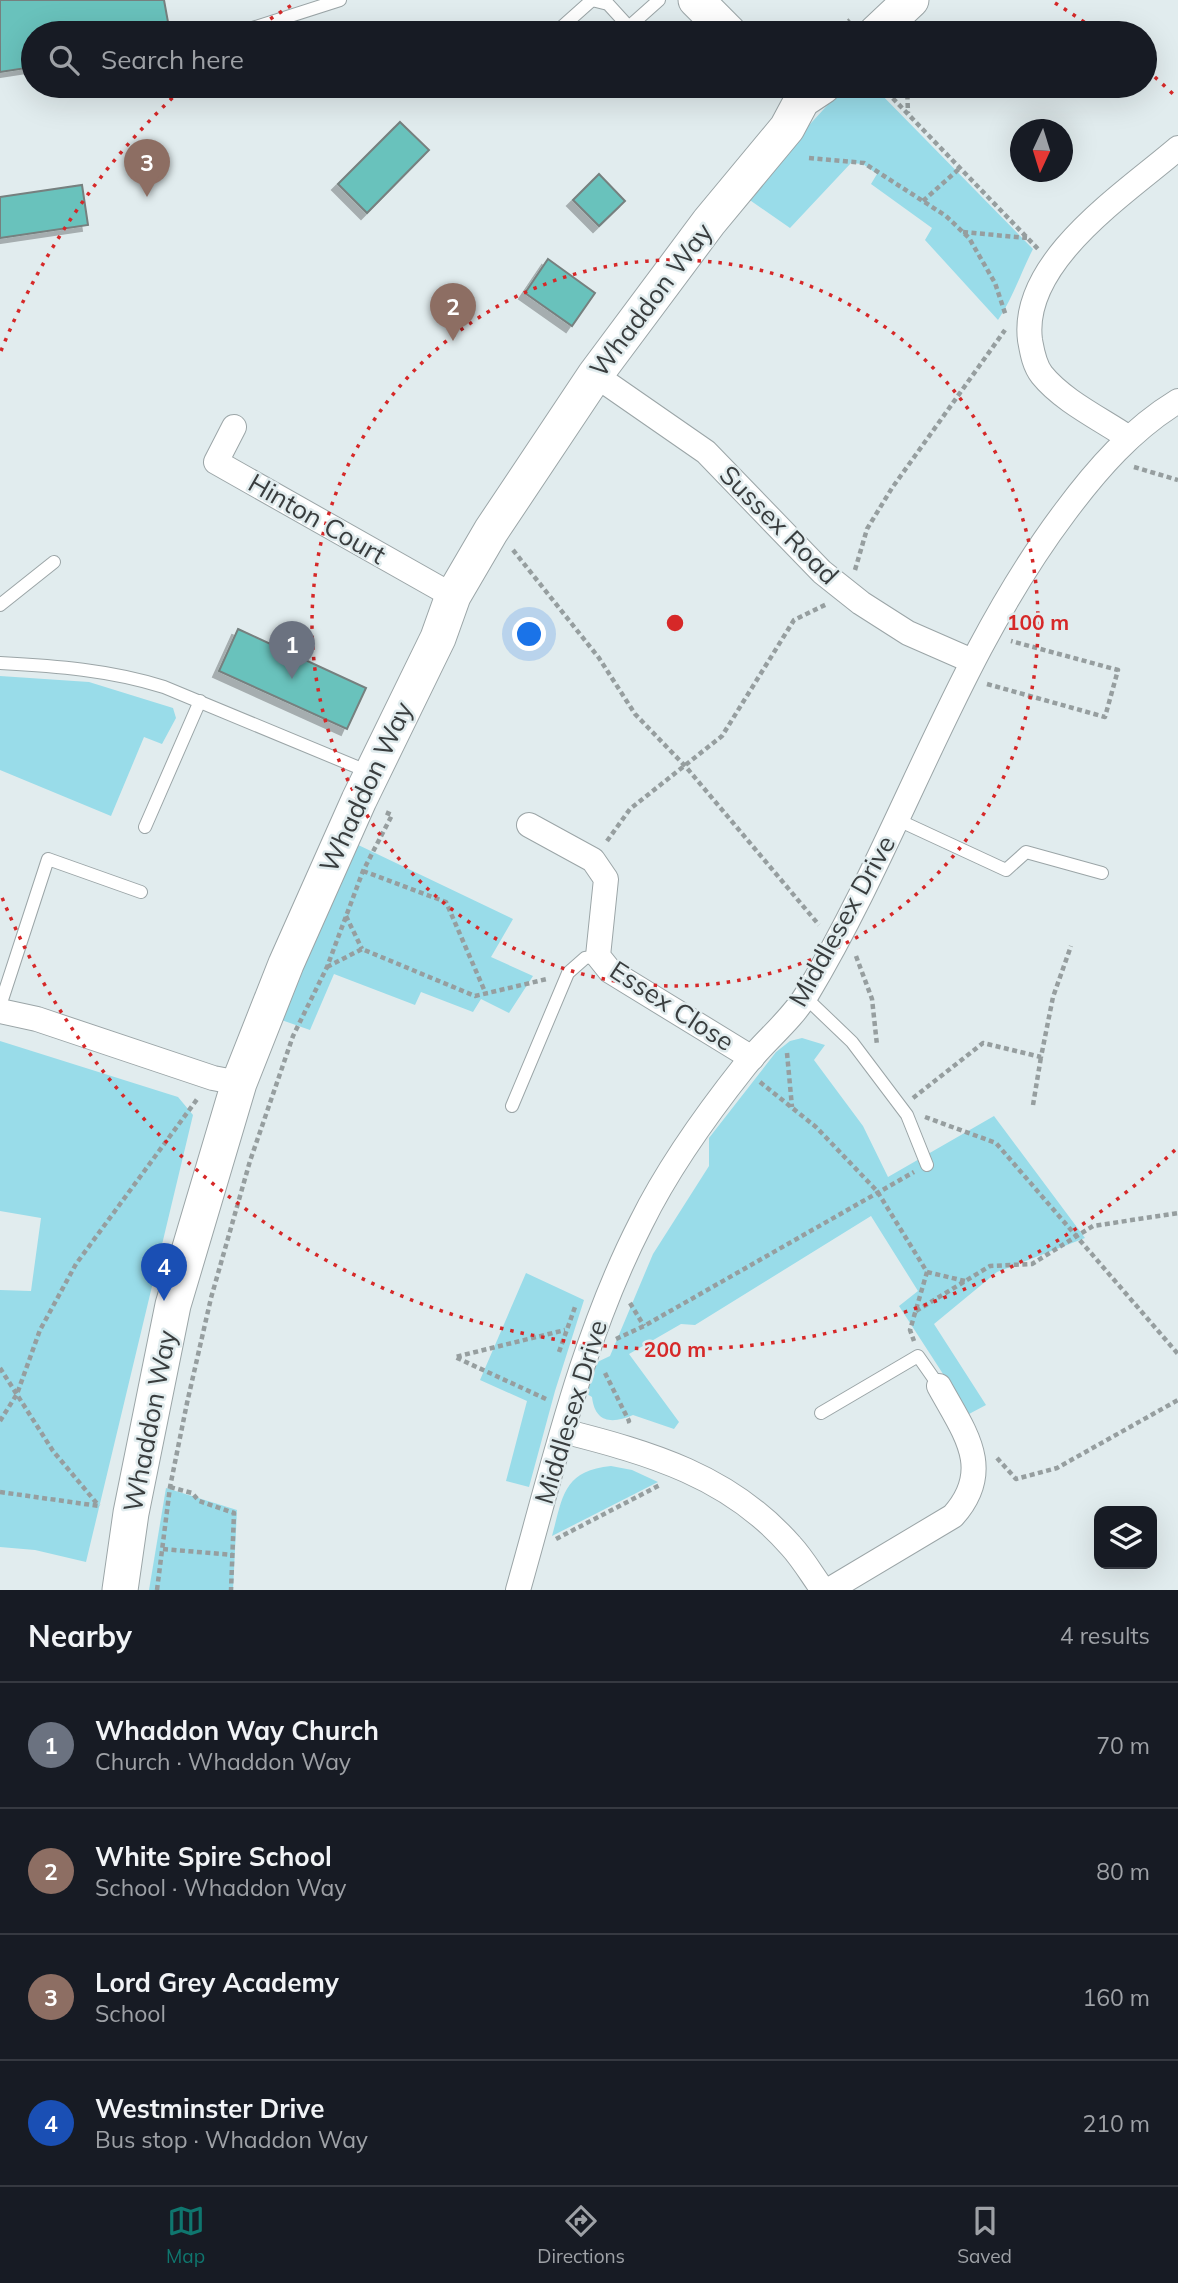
<!DOCTYPE html>
<meta charset="utf-8">
<style>
:root{--surface:#171b24;--page:#20242c;--text:#f1f3f6;--muted:#9ea1a6;--line:#363941;--accent:#0f766e}
body{margin:0;font-family:Mulish,sans-serif;background:var(--page);color:var(--text)}
.controls{position:absolute;right:21px;bottom:21px;display:grid;overflow:hidden;border-radius:14px;box-shadow:0 7px 28px #0002}
.controls button{width:63px;height:63px;display:grid;place-items:center;padding:0;border:0;border-bottom:2px solid var(--line);background:var(--surface);color:var(--text);font:35px sans-serif}
.compass{position:absolute;left:1010px;top:119px;width:63px;height:63px;border-radius:50%;background:var(--surface);box-shadow:0 7px 28px #0002;rotate:184deg}
.you{position:absolute;left:530px;top:635px;width:24px;height:24px;margin:-18px;border:5px solid #fff;border-radius:50%;background:#1a73e8;box-shadow:0 0 0 10px #1a73e833}
.badge{display:grid;place-items:center;width:46px;height:46px;border-radius:50%;background:var(--accent);color:#fff;font-size:23px;font-weight:700}
.pin{position:absolute;translate:-50% -58px;filter:drop-shadow(0 2px 4px #0008)}
.pin::after{content:'';position:absolute;top:37px;width:24px;height:21px;background:inherit;clip-path:polygon(0 0,100% 0,50% 100%)}
.list{margin:0;padding:0;list-style:none}
h2{display:flex;justify-content:space-between;align-items:center;height:91px;margin:0;padding:0 28px;font-size:30px}
h2 small{font-size:23px;font-weight:400;color:var(--muted)}
.list li{display:grid;grid-template-columns:46px 1fr auto;gap:21px;align-items:center;box-sizing:border-box;height:126px;padding:0 28px;border-top:2px solid var(--line)}
.list b{display:block;font-size:26px;white-space:nowrap}
.list p{margin:0;font-size:23px;white-space:nowrap;color:var(--muted)}
.list em{font-size:23px;font-style:normal;color:var(--muted)}
.icon{flex:none;width:38px;height:38px;fill:none;stroke:currentColor;stroke-width:2;stroke-linecap:round;stroke-linejoin:round}
.map{position:relative;flex:none;width:1178px;height:1590px;overflow:hidden}
.search{position:absolute;background:var(--surface);box-shadow:0 7px 28px #0002;left:21px;right:21px;top:21px;height:77px;display:flex;align-items:center;gap:18px;box-sizing:border-box;padding:0 24px;border-radius:38px;color:var(--muted);font-size:26px}
.sheet{height:595px;background:var(--surface)}
nav{display:flex;justify-content:space-around;align-items:center;box-sizing:border-box;height:98px;border-top:2px solid var(--line);background:var(--surface);font-size:19px;color:var(--muted)}
nav a{display:grid;justify-items:center;gap:4px}
nav .on{color:var(--accent)}
.map>svg:first-child{display:block}
.green{fill:#99dce9}
.building{fill:#69c2bc;stroke:#76807f;stroke-width:2;filter:url(#shadow)}
.lines{fill:none;stroke-linecap:round;stroke-linejoin:round}
.lane-casing{stroke:#9ba5a7;stroke-width:14}
.street-casing{stroke:#9ba5a7;stroke-width:26}
.secondary-casing{stroke:#9ba5a7;stroke-width:37}
.path{stroke:#969e9f;stroke-width:4.5;stroke-dasharray:5 3.5;stroke-linecap:butt}
.lane{stroke:#fff;stroke-width:12}
.street{stroke:#fff;stroke-width:24}
.secondary{stroke:#fff;stroke-width:35}
.ring{fill:none;stroke:#d62828;stroke-width:3.5;stroke-dasharray:3.5 7}
.labels{text-anchor:middle;stroke-width:5;stroke-linejoin:round;paint-order:stroke}
.street-label{font-size:26px;fill:#393d3e;stroke:#e1ecee}
.centre{fill:#d62828;stroke:#e1ecee;stroke-width:3.5}
.ring-label{font-size:21px;text-anchor:middle;font-weight:bold;fill:#d62828;stroke:#e1ecee;stroke-width:5;stroke-linejoin:round;paint-order:stroke}
</style>
<div class="map">
<svg width="1178" height="1590" viewBox="0 0 1178 1590">
<defs>
<filter id="shadow"><feDropShadow dx="-6" dy="6" stdDeviation="0" flood-color="#0004"/></filter>
</defs>
<rect width="100%" height="100%" fill="#e1ecee"/>
<!-- green -->
<g class="green">
<path d="M 845,86 L 873,86 L 1033,249 C 1021,272 1013,298 998,320 L 925,240 L 932,228 L 871,184 L 877,174 L 863,164 L 851,163 L 790,228 L 744,196 Z"/>
<path d="M 0,676 L 89,682 L 173,708 L 176,718 L 162,744 L 144,737 L 111,816 L 0,770 Z"/>
<path d="M 352,842 L 513,919 L 491,957 L 533,976 L 509,1013 L 481,999 L 473,1012 L 421,992 L 415,1005 L 334,974 L 310,1030 L 270,1016 Z"/>
<path d="M 802,1038 L 825,1045 L 814,1060 L 863,1126 L 888,1177 L 994,1116 L 1085,1238 L 997,1272 L 934,1324 L 986,1405 L 969,1414 L 899,1306 L 918,1291 L 871,1216 L 695,1325 L 681,1324 L 629,1354 L 679,1422 L 674,1429 L 633,1415 C 612,1424 595,1423 592,1397 L 582,1391 L 591,1365 L 610,1356 L 653,1254 L 709,1166 L 709,1138 L 776,1052 L 790,1041 Z"/>
<path d="M 0,1041 L 178,1097 L 193,1115 L 86,1562 L 35,1550 L 0,1547 L 0,1290 L 31,1291 L 41,1218 L 0,1211 Z"/>
<path d="M 526,1273 L 584,1300 L 555,1391 L 529,1487 L 506,1481 L 527,1401 L 480,1380 Z"/>
<path d="M 611,1466 L 632,1470 L 658,1482 L 552,1536 C 563,1496 563,1471 611,1466 Z"/>
<path d="M 166,1488 L 237,1510 L 233,1590 L 149,1590 Z"/>
</g>
<!-- building -->
<g class="building">
<path d="M 0,0 L 164,0 L 170,33 L 33,33 L 33,67 L 0,72 Z"/>
<path d="M 400,122 L 429,150 L 367,213 L 338,184 Z"/>
<path d="M 599,174 L 625,201 L 599,226 L 573,200 Z"/>
<path d="M 82,185 L 88,225 L 0,238 L 0,197 Z"/>
<path d="M 548,259 L 595,293 L 572,326 L 525,293 Z"/>
<path d="M 238,629 L 366,688 L 347,729 L 219,671 Z"/>
</g>
<g class="lines">
<defs>
<g id="lane">
<path d="M 237,33 L 340,0"/>
<path d="M 555,33 L 592,0 L 608,4 L 629,27"/>
<path d="M 622,33 L 659,0"/>
<path d="M 0,605 L 54,562"/>
<path d="M 0,663 C 56,666 110,670 164,687 L 369,772"/>
<path d="M 898,820 L 1006,870 L 1026,852 L 1102,873"/>
<path d="M 145,827 L 200,701"/>
<path d="M 805,997 L 852,1042 L 907,1115 L 927,1165"/>
<path d="M 0,1006 L 48,859 L 141,892"/>
<path d="M 512,1106 L 568,973 L 585,958 L 598,956"/>
<path d="M 821,1413 L 918,1356 L 939,1386"/>
</g>
<g id="street">
<path d="M 595,375 L 706,452 L 822,572 L 861,603 L 908,633 L 972,661"/>
<path d="M 234,427 L 216,462 L 453,596"/>
<path d="M 1129,438 C 1101,419 1063,401 1042,375 C 1034,365 1032,351 1030,340 C 1020,261 1126,193 1178,148"/>
<path d="M 529,825 L 593,860 L 606,879 L 598,956 L 610,971 L 752,1058"/>
<path d="M 0,1011 L 37,1019 L 213,1078 L 239,1083"/>
<path d="M 563,1431 C 650,1453 730,1476 791,1546 C 803,1559 812,1575 823,1590"/>
<path d="M 518,1590 C 553,1467 582,1338 641,1223 C 668,1168 706,1115 744,1067 C 763,1042 791,1021 807,994 C 901,837 955,658 1065,512 C 1097,469 1132,429 1178,401"/>
<path d="M 829,1590 L 953,1516 C 995,1469 964,1432 939,1386"/>
</g>
<g id="secondary">
<path d="M 696,0 L 729,33"/>
<path d="M 876,33 L 911,0"/>
<path d="M 120,1590 L 131,1513 L 173,1305 L 239,1083 L 286,964 L 359,800 L 438,638 L 453,596 L 491,531 L 595,375 L 709,222 L 787,128 L 802,100 L 823,86"/>
</g>
</defs>
<!-- lane casing -->
<use href="#lane" class="lane-casing"/>
<!-- street casing -->
<use href="#street" class="street-casing"/>
<!-- secondary casing -->
<use href="#secondary" class="secondary-casing"/>
<!-- path -->
<g class="path">
<path d="M 836,33 L 850,20"/>
<path d="M 881,86 L 1038,249"/>
<path d="M 907,86 L 908,113"/>
<path d="M 809,158 L 864,163 L 946,216 L 969,238 L 995,283 L 1006,316"/>
<path d="M 923,201 L 960,168"/>
<path d="M 963,232 L 1027,238"/>
<path d="M 1134,467 L 1178,480"/>
<path d="M 513,550 L 599,658 L 635,714 L 686,767 L 819,925"/>
<path d="M 855,570 L 867,529 L 892,488 L 1005,330"/>
<path d="M 987,684 L 1105,717 L 1118,670 L 1011,641"/>
<path d="M 607,841 L 630,809 L 722,736 L 794,620 L 827,604"/>
<path d="M 363,871 L 446,902 L 486,994"/>
<path d="M 346,916 L 362,949"/>
<path d="M 856,956 L 872,999 L 877,1045"/>
<path d="M 327,967 L 362,949 L 475,996 L 547,979"/>
<path d="M 787,1053 L 792,1107"/>
<path d="M 760,1082 L 816,1127 L 877,1191 L 927,1272 L 910,1330 L 914,1341"/>
<path d="M 913,1098 L 983,1043 L 1041,1057 L 1053,997 L 1071,946"/>
<path d="M 1033,1105 L 1041,1057"/>
<path d="M 925,1117 L 996,1143 L 1178,1354"/>
<path d="M 927,1272 L 965,1281"/>
<path d="M 630,1303 L 644,1326"/>
<path d="M 916,1311 L 990,1266 L 1032,1264 L 1093,1226 L 1178,1213"/>
<path d="M 616,1339 L 644,1326 L 914,1172"/>
<path d="M 559,1352 L 575,1307"/>
<path d="M 0,1368 L 53,1451 L 99,1506"/>
<path d="M 605,1373 L 629,1421 L 624,1422"/>
<path d="M 546,1399 L 455,1357 L 565,1330"/>
<path d="M 0,1421 L 17,1394 L 40,1330 L 76,1264 L 198,1098"/>
<path d="M 997,1458 L 1016,1479 L 1057,1468 L 1178,1400"/>
<path d="M 170,1487 L 192,1493 L 199,1501 L 234,1513 L 231,1590"/>
<path d="M 0,1492 L 99,1506"/>
<path d="M 556,1539 L 660,1485"/>
<path d="M 163,1549 L 233,1555"/>
<path d="M 157,1590 L 170,1487 L 187,1403 L 211,1298 L 250,1161 L 293,1036 L 327,967 L 363,871 L 392,815 L 385,812"/>
</g>
<!-- lane -->
<use href="#lane" class="lane"/>
<!-- street -->
<use href="#street" class="street"/>
<!-- secondary -->
<use href="#secondary" class="secondary"/>
</g>
<!-- distance rings -->
<g class="ring">
<circle cx="675" cy="623" r="363"/>
<path d="M1175 1150A727 727 0 0 1 1 895M1 351A727 727 0 0 1 184 87M253 31A727 727 0 0 1 295 3M1055 3A727 727 0 0 1 1097 31M1147 70A727 727 0 0 1 1175 96"/>
</g>
<g class="labels">
<!-- street labels -->
<g class="street-label">
<text transform="translate(651 300) rotate(-53)" y="9">Whaddon Way</text>
<text transform="translate(317 519) rotate(30)" y="9">Hinton Court</text>
<text transform="translate(779 525) rotate(45)" y="9">Sussex Road</text>
<text transform="translate(366 787) rotate(-65)" y="9">Whaddon Way</text>
<text transform="translate(842 921) rotate(-61)" y="9">Middlesex Drive</text>
<text transform="translate(672 1006) rotate(33)" y="9">Essex Close</text>
<text transform="translate(571 1412) rotate(-73)" y="9">Middlesex Drive</text>
<text transform="translate(150 1421) rotate(-79)" y="9">Whaddon Way</text>
</g>
</g>
<circle cx="675" cy="623" r="10" class="centre"/>
<g class="ring-label">
<text x="1038" y="630">100 m</text>
<text x="675" y="1357">200 m</text>
</g>
</svg>
<div class="controls">
<button><svg class="icon" aria-label="layers" viewBox="0 0 24 24"><path d="M12 4l9 5-9 5-9-5zM3 14l9 5 9-5"/></svg></button>
</div>
<svg class="compass" viewBox="-18 -18 36 36"><path d="M0-13l5 13h-10z" fill="#e53935"/><path d="M0 13l5-13h-10z" fill="#9ea1a6"/></svg>
<div class="you"></div>
<div class="pin badge" style="left:292px;top:679px;background:#6b7280">1</div>
<div class="pin badge" style="left:453px;top:341px;background:#8d6e63">2</div>
<div class="pin badge" style="left:147px;top:197px;background:#8d6e63">3</div>
<div class="pin badge" style="left:164px;top:1301px;background:#1a4fb4">4</div>
<div class="search"><svg class="icon" aria-label="search" viewBox="0 0 24 24"><circle cx="10" cy="10" r="6"/><path d="M15 15l6 6"/></svg>Search here</div>
</div>
<section class="sheet">
<h2>Nearby<small>4 results</small></h2>
<ul class="list">
<li><span class="badge" style="background:#6b7280">1</span><div><b>Whaddon Way Church</b><p>Church · Whaddon Way</p></div><em>70 m</em></li>
<li><span class="badge" style="background:#8d6e63">2</span><div><b>White Spire School</b><p>School · Whaddon Way</p></div><em>80 m</em></li>
<li><span class="badge" style="background:#8d6e63">3</span><div><b>Lord Grey Academy</b><p>School</p></div><em>160 m</em></li>
<li><span class="badge" style="background:#1a4fb4">4</span><div><b>Westminster Drive</b><p>Bus stop · Whaddon Way</p></div><em>210 m</em></li>
</ul>
</section>
<nav>
<a class="on"><svg class="icon" aria-label="map" viewBox="0 0 24 24"><path d="M3 6l6-2 6 2 6-2v14l-6 2-6-2-6 2zM9 4v14M15 6v14"/></svg>Map</a>
<a><svg class="icon" aria-label="directions" viewBox="0 0 24 24"><path d="M12 3l9 9-9 9-9-9zM9 14v-3h6M13 9l2 2-2 2"/></svg>Directions</a>
<a><svg class="icon" aria-label="saved" viewBox="0 0 24 24"><path d="M7 4h10v16l-5-4-5 4z"/></svg>Saved</a>
</nav>
